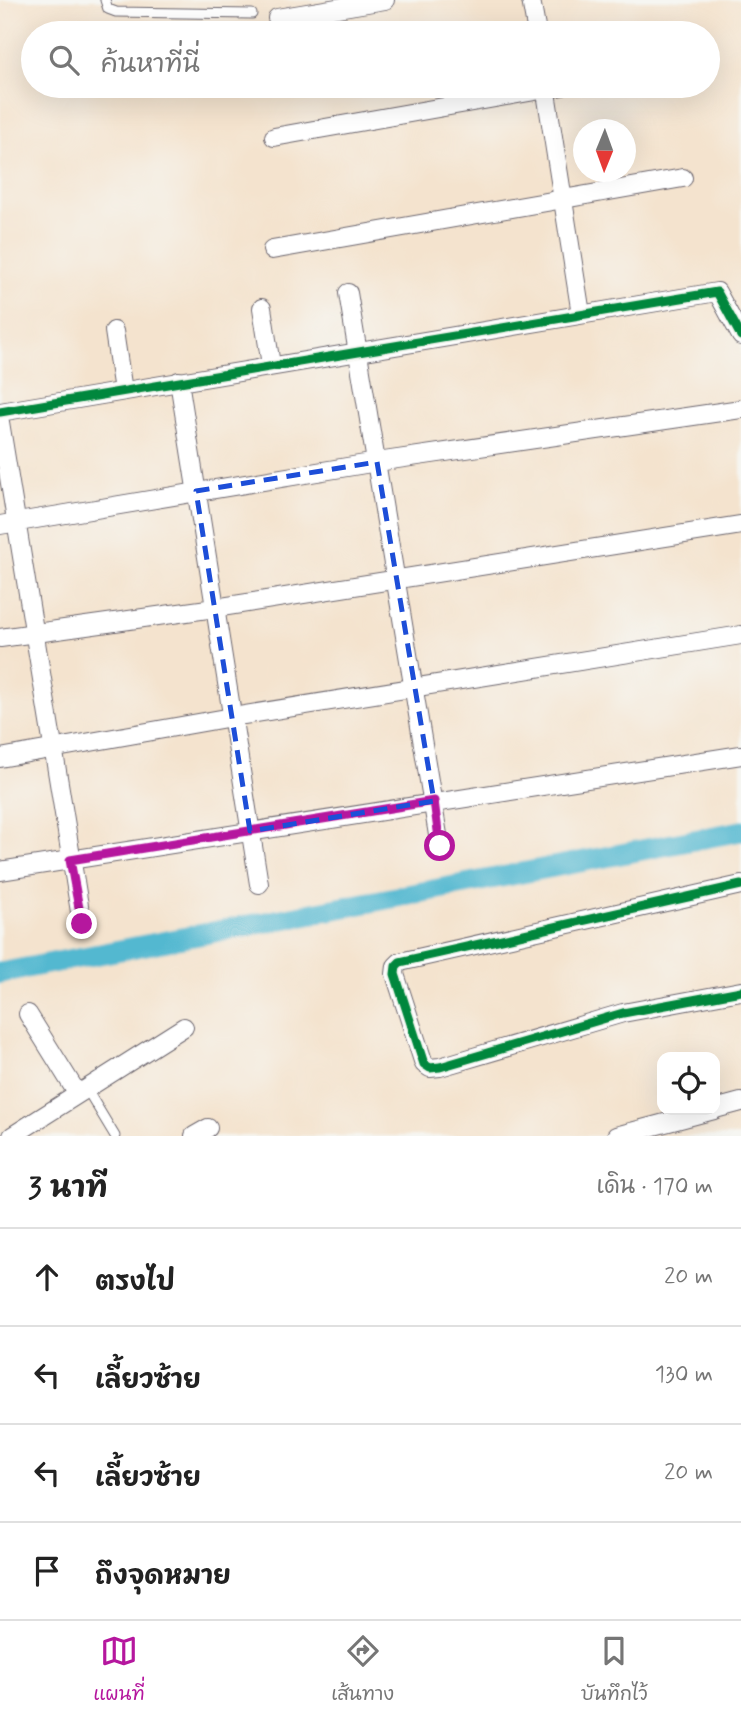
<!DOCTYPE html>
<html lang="th">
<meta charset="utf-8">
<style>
:root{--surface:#fff;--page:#f6f6f6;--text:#222;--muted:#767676;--line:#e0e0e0;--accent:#b5179e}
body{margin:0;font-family:Mynerve,"Playpen Sans Thai",sans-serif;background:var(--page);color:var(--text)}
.controls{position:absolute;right:21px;bottom:21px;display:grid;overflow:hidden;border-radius:14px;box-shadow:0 7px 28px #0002}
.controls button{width:63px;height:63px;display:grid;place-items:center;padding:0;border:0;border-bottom:2px solid var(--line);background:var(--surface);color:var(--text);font:35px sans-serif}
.compass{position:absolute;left:573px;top:119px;width:63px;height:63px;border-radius:50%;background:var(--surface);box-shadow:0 7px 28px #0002;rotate:181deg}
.stop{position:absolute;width:21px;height:21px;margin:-16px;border:5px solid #b5179e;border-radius:50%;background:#fff}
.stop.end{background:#b5179e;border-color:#fff;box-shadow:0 2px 7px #0008}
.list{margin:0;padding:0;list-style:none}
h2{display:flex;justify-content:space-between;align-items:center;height:91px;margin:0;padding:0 28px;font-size:30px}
h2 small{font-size:23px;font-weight:400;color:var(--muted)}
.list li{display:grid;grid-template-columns:46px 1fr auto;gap:21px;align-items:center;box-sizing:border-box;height:98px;padding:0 28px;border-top:2px solid var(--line)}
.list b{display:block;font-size:26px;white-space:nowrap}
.list em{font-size:23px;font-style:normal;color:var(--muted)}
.icon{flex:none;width:38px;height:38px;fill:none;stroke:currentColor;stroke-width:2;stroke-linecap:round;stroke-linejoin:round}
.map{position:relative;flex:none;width:741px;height:1136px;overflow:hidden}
.search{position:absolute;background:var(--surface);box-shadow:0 7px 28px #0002;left:21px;right:21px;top:21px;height:77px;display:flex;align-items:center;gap:18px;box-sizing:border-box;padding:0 24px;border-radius:38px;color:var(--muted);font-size:26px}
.sheet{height:483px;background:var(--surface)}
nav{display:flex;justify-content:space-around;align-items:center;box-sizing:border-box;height:98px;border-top:2px solid var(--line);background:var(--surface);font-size:19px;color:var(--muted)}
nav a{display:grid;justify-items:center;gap:4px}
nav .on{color:var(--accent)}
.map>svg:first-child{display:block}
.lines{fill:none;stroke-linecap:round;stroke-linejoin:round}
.canal{stroke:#52b8d0;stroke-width:21}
.lane-casing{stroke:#6c666e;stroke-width:11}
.street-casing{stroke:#6c666e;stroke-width:20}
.lane{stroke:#fff;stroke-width:9}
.street{stroke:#fff;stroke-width:18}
.cycleway-casing{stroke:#f6f6f2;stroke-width:13}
.cycleway{stroke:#00873e;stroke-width:9}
.route{stroke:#b5179e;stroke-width:9}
.marked{fill:none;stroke:#1d4ed8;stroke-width:5;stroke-dasharray:14 9;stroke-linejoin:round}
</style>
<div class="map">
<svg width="741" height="1136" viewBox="0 0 741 1136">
<rect width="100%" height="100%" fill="#f6f6f2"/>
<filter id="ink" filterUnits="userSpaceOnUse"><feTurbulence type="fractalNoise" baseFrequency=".0143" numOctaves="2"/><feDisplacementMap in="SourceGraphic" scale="14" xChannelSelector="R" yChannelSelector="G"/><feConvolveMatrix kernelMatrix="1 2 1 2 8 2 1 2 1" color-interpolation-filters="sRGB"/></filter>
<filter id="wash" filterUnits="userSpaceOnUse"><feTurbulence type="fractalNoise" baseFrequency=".00686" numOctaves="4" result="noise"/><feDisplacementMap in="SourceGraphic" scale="28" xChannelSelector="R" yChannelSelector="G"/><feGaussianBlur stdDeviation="1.57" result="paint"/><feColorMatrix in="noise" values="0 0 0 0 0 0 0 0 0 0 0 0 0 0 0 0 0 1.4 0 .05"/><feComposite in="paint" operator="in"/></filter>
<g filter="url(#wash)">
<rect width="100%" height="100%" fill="#f4e3ce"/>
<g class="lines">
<!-- canal -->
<path class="canal" d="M 0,973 L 741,831"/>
</g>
</g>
<g filter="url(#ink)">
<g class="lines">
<defs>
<g id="lane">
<path d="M 105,0 L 108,9 L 116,12 L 252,14"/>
<path d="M 86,1088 L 115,1136"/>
</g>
<g id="street">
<path d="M 531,0 L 537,33"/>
<path d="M 277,18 L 385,0"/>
<path d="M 545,86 L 581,314"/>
<path d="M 274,137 L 563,86"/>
<path d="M 272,250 L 683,178"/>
<path d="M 348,293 L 440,847"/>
<path d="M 262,308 L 271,365"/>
<path d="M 114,331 L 123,391"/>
<path d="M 179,381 L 259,884"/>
<path d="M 0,412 L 717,292 L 741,336"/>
<path d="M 0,422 L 82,924"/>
<path d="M 0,525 L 377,462 L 741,409"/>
<path d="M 0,638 L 215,608 L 741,525"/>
<path d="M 0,758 L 232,717 L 741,635"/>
<path d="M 0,871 L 741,755"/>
<path d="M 741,885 L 400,962 L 396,966 L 395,974 L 424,1064 L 430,1068 L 440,1067 L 623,1013 L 741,991"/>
<path d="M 28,1014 L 77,1093"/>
<path d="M 715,1109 L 741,1102"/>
<path d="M 12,1136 L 184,1027"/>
<path d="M 194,1136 L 208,1128"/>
<path d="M 616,1136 L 714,1110"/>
</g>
</defs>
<!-- lane casing -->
<use href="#lane" class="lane-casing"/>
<!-- street casing -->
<use href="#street" class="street-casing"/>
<!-- lane -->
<use href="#lane" class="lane"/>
<!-- street -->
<use href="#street" class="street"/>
<defs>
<g id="cycleway">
<path d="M 0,412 L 717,292 L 741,336"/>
<path d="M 741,885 L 400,962 L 396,966 L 395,974 L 424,1064 L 430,1068 L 440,1067 L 623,1013 L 741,991"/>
</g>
</defs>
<!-- cycleway casing -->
<use href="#cycleway" class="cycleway-casing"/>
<!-- cycleway -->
<use href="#cycleway" class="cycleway"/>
</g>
</g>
<g class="lines" filter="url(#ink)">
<!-- route -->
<path class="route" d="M 82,924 L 70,860 L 434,801 L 440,846"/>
</g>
<!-- marked area -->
<path class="marked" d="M 377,462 L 434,801 L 250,831 L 196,491 Z"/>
</svg>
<div class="controls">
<button><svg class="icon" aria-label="locate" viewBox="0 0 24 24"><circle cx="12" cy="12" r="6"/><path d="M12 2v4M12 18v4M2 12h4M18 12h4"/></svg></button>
</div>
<svg class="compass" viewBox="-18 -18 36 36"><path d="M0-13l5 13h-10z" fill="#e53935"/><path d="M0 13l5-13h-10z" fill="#767676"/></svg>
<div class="stop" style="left:440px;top:846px"></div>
<div class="stop end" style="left:82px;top:924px"></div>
<div class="search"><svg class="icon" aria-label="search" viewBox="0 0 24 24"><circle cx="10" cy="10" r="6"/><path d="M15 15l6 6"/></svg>ค้นหาที่นี่</div>
</div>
<section class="sheet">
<h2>3 นาที<small>เดิน · 170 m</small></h2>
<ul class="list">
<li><svg class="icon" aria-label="ahead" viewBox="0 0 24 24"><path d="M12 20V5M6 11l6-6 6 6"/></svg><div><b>ตรงไป</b></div><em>20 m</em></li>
<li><svg class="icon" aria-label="left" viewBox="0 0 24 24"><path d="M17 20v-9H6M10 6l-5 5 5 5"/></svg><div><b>เลี้ยวซ้าย</b></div><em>130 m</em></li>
<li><svg class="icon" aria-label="left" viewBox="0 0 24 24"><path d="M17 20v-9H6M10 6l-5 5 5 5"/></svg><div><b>เลี้ยวซ้าย</b></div><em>20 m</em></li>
<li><svg class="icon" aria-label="arrive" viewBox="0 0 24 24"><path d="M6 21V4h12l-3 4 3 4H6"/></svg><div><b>ถึงจุดหมาย</b></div></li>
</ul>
</section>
<nav>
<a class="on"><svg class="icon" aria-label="map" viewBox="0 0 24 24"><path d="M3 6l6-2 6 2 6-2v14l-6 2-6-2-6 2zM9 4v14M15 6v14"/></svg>แผนที่</a>
<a><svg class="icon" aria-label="directions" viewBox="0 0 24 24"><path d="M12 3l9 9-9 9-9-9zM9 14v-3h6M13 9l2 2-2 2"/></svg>เส้นทาง</a>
<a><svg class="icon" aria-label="saved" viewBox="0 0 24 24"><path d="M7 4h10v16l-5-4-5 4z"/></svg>บันทึกไว้</a>
</nav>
